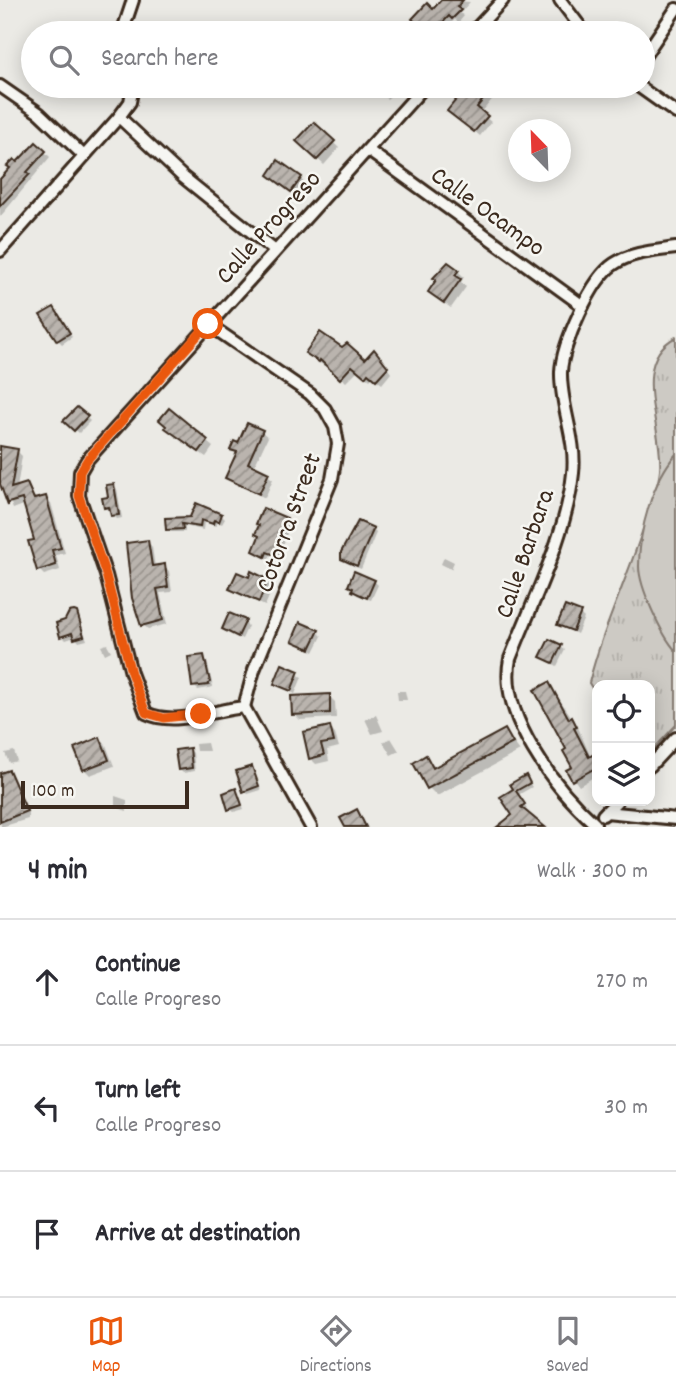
<!DOCTYPE html>
<meta charset="utf-8">
<style>
:root{--surface:#fff;--page:#f2f2f3;--text:#2b2b33;--muted:#7c7c81;--line:#e1e1e2;--accent:#ea580c}
body{margin:0;font-family:Dekko,sans-serif;background:var(--page);color:var(--text)}
.controls{position:absolute;right:21px;bottom:21px;display:grid;overflow:hidden;border-radius:14px;box-shadow:0 4px 18px #0003}
.controls button{width:63px;height:63px;display:grid;place-items:center;padding:0;border:0;border-bottom:2px solid var(--line);background:var(--surface);color:var(--text);font:35px sans-serif}
.compass{position:absolute;left:508px;top:119px;width:63px;height:63px;border-radius:50%;background:var(--surface);box-shadow:0 4px 18px #0003;rotate:337deg}
.scale{position:absolute;left:21px;bottom:18px;width:168px;box-sizing:border-box;padding-left:7px;border:4px solid #3b2a1e;border-top:0;font-size:19px;line-height:24px;white-space:nowrap;color:#3b2a1e;-webkit-text-stroke:5px #f6f6f2;paint-order:stroke}
.stop{position:absolute;width:21px;height:21px;margin:-16px;border:5px solid #ea580c;border-radius:50%;background:#fff}
.stop.end{background:#ea580c;border-color:#fff;box-shadow:0 2px 7px #0008}
.list{margin:0;padding:0;list-style:none}
h2{display:flex;justify-content:space-between;align-items:center;height:91px;margin:0;padding:0 28px;font-size:30px}
h2 small{font-size:23px;font-weight:400;color:var(--muted)}
.list li{display:grid;grid-template-columns:46px 1fr auto;gap:21px;align-items:center;box-sizing:border-box;height:126px;padding:0 28px;border-top:2px solid var(--line)}
.list b{display:block;font-size:26px;white-space:nowrap}
.list p{margin:0;font-size:23px;white-space:nowrap;color:var(--muted)}
.list em{font-size:23px;font-style:normal;color:var(--muted)}
.icon{flex:none;width:38px;height:38px;fill:none;stroke:currentColor;stroke-width:2;stroke-linecap:round;stroke-linejoin:round}
.map{position:relative;flex:none;width:676px;height:827px;overflow:hidden}
.search{position:absolute;background:var(--surface);box-shadow:0 4px 18px #0003;left:21px;right:21px;top:21px;height:77px;display:flex;align-items:center;gap:18px;box-sizing:border-box;padding:0 24px;border-radius:38px;color:var(--muted);font-size:26px}
.sheet{height:469px;background:var(--surface)}
nav{display:flex;justify-content:space-around;align-items:center;box-sizing:border-box;height:98px;border-top:2px solid var(--line);background:var(--surface);font-size:19px;color:var(--muted)}
nav a{display:grid;justify-items:center;gap:4px}
nav .on{color:var(--accent)}
.map>svg:first-child{display:block}
.park{fill:url(#park-tufts);stroke:#847a71;stroke-width:2}
.pitch{fill:#cdcac4;stroke:#847a71;stroke-width:2}
.shadow{fill:#0003}
.building{fill:url(#building-hatch);stroke:#3b2a1e;stroke-width:2}
.lines{fill:none;stroke-linecap:round;stroke-linejoin:round}
.street-casing{stroke:#3b2a1e;stroke-width:16}
.street{stroke:#f6f6f2;stroke-width:10}
.route{stroke:#ea580c;stroke-width:9}
.labels{text-anchor:middle;stroke-width:5;stroke-linejoin:round;paint-order:stroke}
.street-label{font-size:26px;fill:#3b2a1e;stroke:#f6f6f2}
</style>
<div class="map">
<svg width="676" height="827" viewBox="0 0 676 827">
<defs>
<pattern id="park-tufts" width="24" height="20" patternUnits="userSpaceOnUse" patternTransform="scale(1.75)"><rect width="24" height="20" fill="#cdcac4"/><path d="M3 7l-1-3M5 7V3M7 7l1-3M15 17l-1-3M17 17v-4M19 17l1-3" fill="none" stroke="#b1aea8"/></pattern>
<pattern id="building-hatch" width="6" height="6" patternUnits="userSpaceOnUse" patternTransform="scale(1.75)"><rect width="6" height="6" fill="#bab4ae"/><path d="M-1 1l2-2M0 6l6-6M5 7l2-2" fill="none" stroke="#98938d"/></pattern>
</defs>
<rect width="100%" height="100%" fill="#ebeae5"/>
<filter id="ink" filterUnits="userSpaceOnUse"><feTurbulence type="fractalNoise" baseFrequency=".0143" numOctaves="2"/><feDisplacementMap in="SourceGraphic" scale="14" xChannelSelector="R" yChannelSelector="G"/><feConvolveMatrix kernelMatrix="1 2 1 2 8 2 1 2 1" color-interpolation-filters="sRGB"/></filter>
<g filter="url(#ink)">
<!-- park -->
<path class="park" d="M 676,337 L 676,725 L 650,753 L 650,685 L 597,685 L 597,696 L 589,683 C 604,622 634,566 650,506 C 654,495 659,482 660,470 C 664,428 628,362 676,337 Z"/>
<!-- pitch -->
<path class="pitch" d="M 676,454 L 676,651 C 662,636 639,587 639,566 C 639,530 652,482 676,454 Z"/>
<!-- shadow -->
<g class="shadow">
<path d="M 443,0 L 470,2 L 460,13 L 464,16 L 458,23 L 455,19 L 442,33 L 429,33 L 415,19 L 433,11 Z"/>
<path d="M 373,86 L 396,86 L 398,88 L 387,99 Z"/>
<path d="M 468,86 L 503,86 L 481,113 L 491,122 L 480,136 L 450,110 Z"/>
<path d="M 314,124 L 339,148 L 324,165 L 298,141 Z"/>
<path d="M 36,144 L 50,157 L 0,217 L 0,182 Z"/>
<path d="M 274,179 L 300,179 L 304,182 L 295,194 Z"/>
<path d="M 458,271 L 464,277 L 461,282 L 466,287 L 451,308 L 436,297 Z"/>
<path d="M 57,313 L 72,337 L 62,344 L 58,340 Z"/>
<path d="M 308,353 L 365,362 L 378,355 L 391,373 L 382,384 L 373,377 L 370,380 L 358,370 L 346,382 L 326,363 L 324,366 Z"/>
<path d="M 77,409 L 90,421 L 79,433 L 66,421 Z"/>
<path d="M 169,411 L 213,447 L 206,457 L 173,434 Z"/>
<path d="M 262,432 L 268,437 L 254,467 L 273,479 L 265,498 L 227,478 L 238,454 L 232,449 Z"/>
<path d="M 0,448 L 17,451 L 22,456 L 17,488 L 26,485 L 36,500 L 45,498 L 51,503 L 65,553 L 56,555 L 60,570 L 44,575 L 39,570 L 36,541 L 26,504 L 13,509 L 5,488 L 0,487 Z"/>
<path d="M 113,485 L 117,489 L 122,518 L 117,519 L 106,507 Z"/>
<path d="M 221,515 L 225,519 L 222,524 L 218,522 L 216,526 L 204,522 L 203,530 L 185,526 L 185,532 L 171,532 L 168,529 L 167,519 Z"/>
<path d="M 286,520 L 290,524 L 279,558 L 271,554 L 269,559 L 259,555 L 255,551 Z"/>
<path d="M 373,529 L 376,533 L 361,569 L 347,563 L 343,559 Z"/>
<path d="M 148,542 L 152,547 L 155,567 L 164,566 L 169,571 L 172,592 L 160,593 L 167,624 L 148,629 L 143,625 Z"/>
<path d="M 444,557 L 454,562 L 451,569 L 441,564 Z"/>
<path d="M 250,579 L 264,579 L 270,585 L 271,592 L 265,606 L 238,594 L 232,588 Z"/>
<path d="M 374,581 L 378,585 L 371,600 L 357,595 L 350,585 Z"/>
<path d="M 77,614 L 87,640 L 79,642 L 75,637 L 66,640 L 62,636 Z"/>
<path d="M 580,614 L 584,618 L 577,634 L 559,624 Z"/>
<path d="M 244,622 L 248,626 L 242,639 L 224,629 Z"/>
<path d="M 318,632 L 322,636 L 314,652 L 294,641 Z"/>
<path d="M 107,644 L 111,651 L 105,654 L 101,646 Z"/>
<path d="M 561,647 L 565,650 L 557,666 L 542,657 Z"/>
<path d="M 203,657 L 207,661 L 213,687 L 198,690 L 194,686 Z"/>
<path d="M 283,667 L 302,677 L 295,694 L 276,684 Z"/>
<path d="M 549,684 L 577,725 L 591,758 L 597,754 L 597,775 L 579,786 L 568,771 L 574,767 Z"/>
<path d="M 397,691 L 405,691 L 407,700 L 398,700 Z"/>
<path d="M 329,696 L 335,702 L 336,718 L 300,720 L 294,714 Z"/>
<path d="M 376,715 L 383,731 L 372,734 L 365,719 Z"/>
<path d="M 329,728 L 335,734 L 339,747 L 327,750 L 329,761 L 316,764 L 310,758 Z"/>
<path d="M 505,731 L 520,751 L 437,796 L 429,788 L 426,758 L 436,768 Z"/>
<path d="M 391,738 L 399,751 L 391,755 L 383,742 Z"/>
<path d="M 100,739 L 106,745 L 114,766 L 90,775 L 84,769 Z"/>
<path d="M 207,743 L 209,751 L 196,751 L 195,744 Z"/>
<path d="M 190,750 L 193,753 L 195,771 L 183,773 L 179,769 Z"/>
<path d="M 14,751 L 17,761 L 9,763 L 5,753 Z"/>
<path d="M 252,768 L 261,790 L 248,794 L 245,791 Z"/>
<path d="M 528,781 L 532,787 L 518,795 L 527,808 L 523,811 L 542,827 L 525,827 L 502,798 Z"/>
<path d="M 236,790 L 244,809 L 234,812 L 230,809 Z"/>
<path d="M 0,793 L 23,804 L 28,809 L 28,819 L 1,827 Z"/>
<path d="M 115,796 L 127,800 L 127,811 L 115,807 Z"/>
</g>
<!-- building -->
<g class="building">
<path d="M 441,0 L 463,0 L 457,7 L 461,10 L 452,19 L 449,16 L 433,33 L 427,33 L 412,19 L 427,3 L 433,9 Z"/>
<path d="M 467,86 L 494,86 L 477,107 L 488,116 L 474,132 L 447,111 Z"/>
<path d="M 314,122 L 335,141 L 317,160 L 296,141 Z"/>
<path d="M 36,142 L 46,151 L 27,172 L 30,174 L 0,206 L 0,179 L 10,168 L 7,166 L 14,159 L 17,162 Z"/>
<path d="M 278,160 L 302,177 L 291,192 L 268,175 Z"/>
<path d="M 448,262 L 459,270 L 455,275 L 461,279 L 444,303 L 428,292 L 436,280 L 433,278 Z"/>
<path d="M 54,307 L 70,333 L 57,341 L 40,315 Z"/>
<path d="M 320,332 L 342,347 L 347,343 L 365,359 L 374,349 L 388,367 L 376,380 L 368,373 L 365,377 L 352,366 L 340,379 L 320,360 L 319,362 L 305,353 Z"/>
<path d="M 77,407 L 88,416 L 74,431 L 63,421 Z"/>
<path d="M 169,408 L 208,440 L 199,452 L 165,428 L 166,426 L 159,420 Z"/>
<path d="M 247,423 L 263,430 L 248,463 L 269,473 L 259,494 L 225,478 L 237,452 L 230,450 L 234,441 L 238,443 Z"/>
<path d="M 0,446 L 18,449 L 11,488 L 27,483 L 34,499 L 46,496 L 61,548 L 52,550 L 56,565 L 37,571 L 28,541 L 34,540 L 22,499 L 8,503 L 8,506 L 0,484 Z"/>
<path d="M 114,484 L 119,515 L 111,516 L 109,507 L 104,508 L 102,498 L 108,497 L 106,485 Z"/>
<path d="M 196,503 L 222,514 L 219,522 L 214,520 L 213,524 L 201,520 L 200,527 L 182,524 L 183,529 L 166,530 L 165,518 L 190,517 Z"/>
<path d="M 263,508 L 287,518 L 275,555 L 267,552 L 265,557 L 253,551 L 259,536 L 255,534 L 259,525 L 256,524 Z"/>
<path d="M 358,521 L 374,528 L 357,566 L 341,559 L 341,552 Z"/>
<path d="M 148,540 L 152,566 L 165,564 L 168,587 L 157,589 L 163,620 L 141,626 L 132,598 L 126,543 Z"/>
<path d="M 251,571 L 265,578 L 263,583 L 266,584 L 259,602 L 229,589 L 237,572 L 249,577 Z"/>
<path d="M 354,571 L 375,580 L 367,598 L 352,591 L 353,588 L 348,586 Z"/>
<path d="M 565,606 L 581,612 L 573,631 L 557,625 Z"/>
<path d="M 74,611 L 77,612 L 84,636 L 74,639 L 72,633 L 60,637 L 56,623 L 65,620 L 69,612 Z"/>
<path d="M 229,613 L 246,620 L 238,637 L 222,629 Z"/>
<path d="M 300,622 L 319,630 L 310,649 L 292,641 Z"/>
<path d="M 549,639 L 562,645 L 553,663 L 540,657 Z"/>
<path d="M 204,655 L 210,682 L 208,685 L 192,687 L 188,657 Z"/>
<path d="M 282,664 L 299,671 L 291,691 L 274,684 Z"/>
<path d="M 549,682 L 569,719 L 572,717 L 577,727 L 574,728 L 589,757 L 597,752 L 597,767 L 572,781 L 566,770 L 572,767 L 563,751 L 566,749 L 534,690 Z"/>
<path d="M 330,694 L 330,713 L 292,715 L 291,696 Z"/>
<path d="M 330,726 L 334,742 L 321,744 L 324,755 L 309,759 L 303,732 Z"/>
<path d="M 505,729 L 513,743 L 427,789 L 413,763 L 426,755 L 433,768 Z"/>
<path d="M 100,737 L 109,760 L 83,770 L 74,748 Z"/>
<path d="M 190,748 L 192,768 L 178,770 L 175,750 Z"/>
<path d="M 252,766 L 259,786 L 243,792 L 236,771 Z"/>
<path d="M 9,770 L 27,811 L 0,822 L 0,773 Z"/>
<path d="M 526,775 L 530,783 L 516,791 L 525,804 L 521,807 L 545,827 L 497,827 L 512,815 L 500,797 L 513,789 L 510,784 Z"/>
<path d="M 236,788 L 242,805 L 228,810 L 223,793 Z"/>
<path d="M 357,809 L 366,827 L 345,827 L 340,818 Z"/>
</g>
<g class="lines">
<defs>
<g id="street">
<path d="M 560,0 L 585,33"/>
<path d="M 122,33 L 133,0"/>
<path d="M 472,33 L 503,0"/>
<path d="M 643,58 L 676,9"/>
<path d="M 0,86 L 39,113 L 84,156"/>
<path d="M 638,86 L 676,113"/>
<path d="M 119,117 L 183,177 L 275,251"/>
<path d="M 369,151 L 583,306"/>
<path d="M 0,251 L 119,117 L 130,102 L 133,86"/>
<path d="M 208,324 L 310,394 L 325,409 L 335,427 L 338,444 L 332,479 L 254,670 L 244,707"/>
<path d="M 650,766 L 676,738"/>
<path d="M 606,812 L 676,819"/>
<path d="M 603,815 L 617,801"/>
<path d="M 595,824 C 555,788 498,715 510,659 C 532,602 567,534 573,473 C 577,439 560,406 561,372 C 562,345 591,279 614,264 C 632,252 655,251 676,248"/>
<path d="M 311,827 L 244,707 C 213,710 175,727 146,713 L 131,673 L 106,575 L 79,496 L 80,472 L 87,460 L 425,86"/>
</g>
</defs>
<!-- street casing -->
<use href="#street" class="street-casing"/>
<!-- street -->
<use href="#street" class="street"/>
</g>
</g>
<g class="lines" filter="url(#ink)">
<!-- route -->
<path class="route" d="M 201,714 L 164,718 L 146,713 L 131,673 L 106,575 L 79,496 L 80,472 L 87,460 L 208,324"/>
</g>
<g class="labels">
<!-- street labels -->
<g class="street-label">
<text transform="translate(489 210) rotate(36)" y="9">Calle Ocampo</text>
<text transform="translate(267 226) rotate(-48)" y="9">Calle Progreso</text>
<text transform="translate(287 522) rotate(-70)" y="9">Cotorra Street</text>
<text transform="translate(523 553) rotate(-71)" y="9">Calle Barbara</text>
</g>
</g>
</svg>
<div class="controls">
<button><svg class="icon" aria-label="locate" viewBox="0 0 24 24"><circle cx="12" cy="12" r="6"/><path d="M12 2v4M12 18v4M2 12h4M18 12h4"/></svg></button>
<button><svg class="icon" aria-label="layers" viewBox="0 0 24 24"><path d="M12 4l9 5-9 5-9-5zM3 14l9 5 9-5"/></svg></button>
</div>
<svg class="compass" viewBox="-18 -18 36 36"><path d="M0-13l5 13h-10z" fill="#e53935"/><path d="M0 13l5-13h-10z" fill="#7c7c81"/></svg>
<div class="scale">100 m</div>
<div class="stop" style="left:208px;top:324px"></div>
<div class="stop end" style="left:201px;top:714px"></div>
<div class="search"><svg class="icon" aria-label="search" viewBox="0 0 24 24"><circle cx="10" cy="10" r="6"/><path d="M15 15l6 6"/></svg>Search here</div>
</div>
<section class="sheet">
<h2>4 min<small>Walk · 300 m</small></h2>
<ul class="list">
<li><svg class="icon" aria-label="ahead" viewBox="0 0 24 24"><path d="M12 20V5M6 11l6-6 6 6"/></svg><div><b>Continue</b><p>Calle Progreso</p></div><em>270 m</em></li>
<li><svg class="icon" aria-label="left" viewBox="0 0 24 24"><path d="M17 20v-9H6M10 6l-5 5 5 5"/></svg><div><b>Turn left</b><p>Calle Progreso</p></div><em>30 m</em></li>
<li><svg class="icon" aria-label="arrive" viewBox="0 0 24 24"><path d="M6 21V4h12l-3 4 3 4H6"/></svg><div><b>Arrive at destination</b></div></li>
</ul>
</section>
<nav>
<a class="on"><svg class="icon" aria-label="map" viewBox="0 0 24 24"><path d="M3 6l6-2 6 2 6-2v14l-6 2-6-2-6 2zM9 4v14M15 6v14"/></svg>Map</a>
<a><svg class="icon" aria-label="directions" viewBox="0 0 24 24"><path d="M12 3l9 9-9 9-9-9zM9 14v-3h6M13 9l2 2-2 2"/></svg>Directions</a>
<a><svg class="icon" aria-label="saved" viewBox="0 0 24 24"><path d="M7 4h10v16l-5-4-5 4z"/></svg>Saved</a>
</nav>
